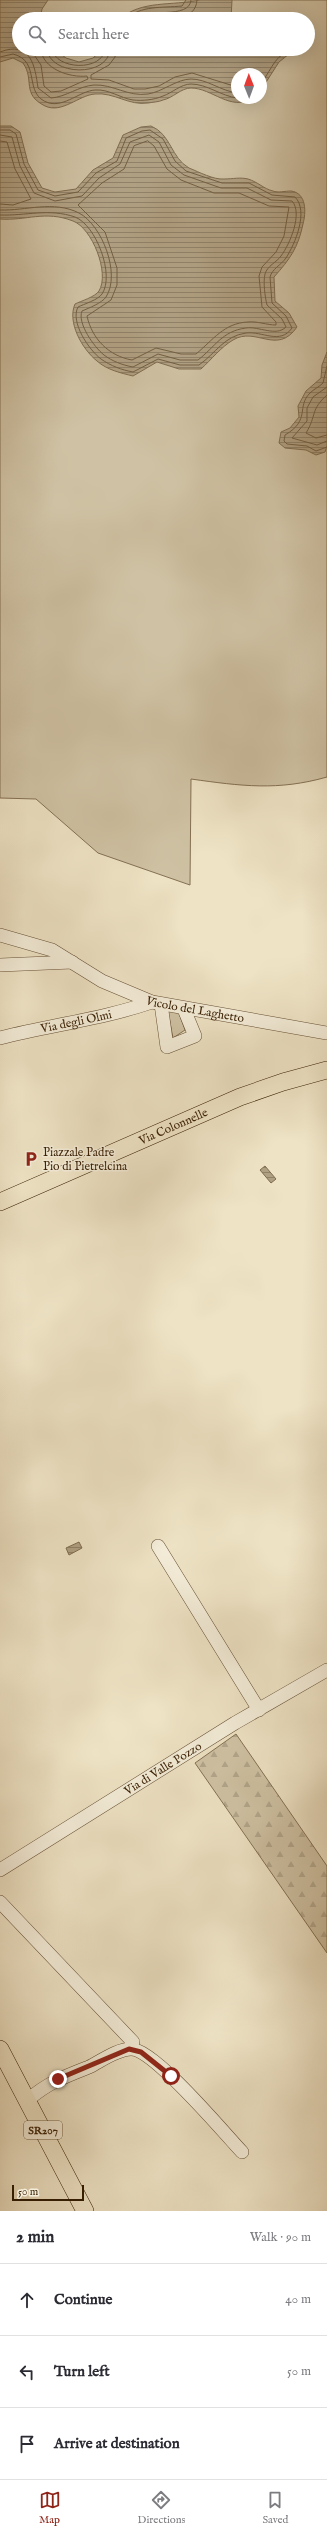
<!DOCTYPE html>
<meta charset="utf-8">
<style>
:root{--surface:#fff;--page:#f2f2f3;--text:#2b2b33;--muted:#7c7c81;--line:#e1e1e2;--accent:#8f2418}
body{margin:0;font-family:"IM FELL English",serif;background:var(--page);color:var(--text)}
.compass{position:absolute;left:231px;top:68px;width:36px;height:36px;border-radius:50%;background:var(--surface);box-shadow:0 4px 16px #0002;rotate:359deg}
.scale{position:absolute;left:12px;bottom:10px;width:72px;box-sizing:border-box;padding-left:4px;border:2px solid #381e02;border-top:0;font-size:11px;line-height:14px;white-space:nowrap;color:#381e02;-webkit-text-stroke:3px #f4edd9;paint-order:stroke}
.stop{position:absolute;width:12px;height:12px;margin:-9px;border:3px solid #8f2418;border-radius:50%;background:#fff}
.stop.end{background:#8f2418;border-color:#fff;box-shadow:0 1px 4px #0008}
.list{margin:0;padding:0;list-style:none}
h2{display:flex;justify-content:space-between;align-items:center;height:52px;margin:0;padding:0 16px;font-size:17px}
h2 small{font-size:13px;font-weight:400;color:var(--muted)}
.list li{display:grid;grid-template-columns:26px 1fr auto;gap:12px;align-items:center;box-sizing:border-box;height:72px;padding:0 16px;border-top:1px solid var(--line)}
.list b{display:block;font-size:15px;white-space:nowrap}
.list em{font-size:13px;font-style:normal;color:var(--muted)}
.icon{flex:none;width:22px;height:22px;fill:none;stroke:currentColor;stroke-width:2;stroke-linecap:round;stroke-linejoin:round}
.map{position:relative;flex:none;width:327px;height:2211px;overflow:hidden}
.search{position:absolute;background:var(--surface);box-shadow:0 4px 16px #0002;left:12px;right:12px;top:12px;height:44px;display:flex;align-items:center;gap:10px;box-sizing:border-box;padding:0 14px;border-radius:22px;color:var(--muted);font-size:15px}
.sheet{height:268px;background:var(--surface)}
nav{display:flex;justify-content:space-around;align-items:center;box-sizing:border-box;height:56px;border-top:1px solid var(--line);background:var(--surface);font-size:11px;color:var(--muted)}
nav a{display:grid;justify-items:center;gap:2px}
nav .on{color:var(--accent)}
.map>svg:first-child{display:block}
.green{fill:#cfc2a4;stroke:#847053;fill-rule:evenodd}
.forest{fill:url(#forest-firs);stroke:#847053}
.water{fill:url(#water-rules);stroke:#806c4f}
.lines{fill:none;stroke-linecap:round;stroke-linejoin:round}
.shore{stroke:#745f42;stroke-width:1}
.minor-casing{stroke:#664f33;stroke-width:14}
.major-casing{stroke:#381e02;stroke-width:18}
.minor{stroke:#f4edd9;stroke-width:13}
.major{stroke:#eee3c5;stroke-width:17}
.route{stroke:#8f2418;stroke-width:5}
.labels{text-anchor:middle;stroke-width:3;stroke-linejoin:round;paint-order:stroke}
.shield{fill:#f4edd9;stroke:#705c42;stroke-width:1}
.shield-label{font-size:11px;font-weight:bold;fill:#381e02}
.street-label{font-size:12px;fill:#381e02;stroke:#f4edd9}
.poi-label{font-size:12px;fill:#381e02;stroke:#f4edd9;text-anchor:start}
</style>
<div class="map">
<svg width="327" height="2211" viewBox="0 0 327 2211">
<defs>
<pattern id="forest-firs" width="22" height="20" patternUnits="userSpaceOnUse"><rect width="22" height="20" fill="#cfc2a4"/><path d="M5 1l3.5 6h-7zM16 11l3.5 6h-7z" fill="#b2a68c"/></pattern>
<pattern id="water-rules" width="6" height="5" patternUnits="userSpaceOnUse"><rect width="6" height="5" fill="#b0a083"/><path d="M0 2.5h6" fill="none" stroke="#908269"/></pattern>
</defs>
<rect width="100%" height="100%" fill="#eee3c5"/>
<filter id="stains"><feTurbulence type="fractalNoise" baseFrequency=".005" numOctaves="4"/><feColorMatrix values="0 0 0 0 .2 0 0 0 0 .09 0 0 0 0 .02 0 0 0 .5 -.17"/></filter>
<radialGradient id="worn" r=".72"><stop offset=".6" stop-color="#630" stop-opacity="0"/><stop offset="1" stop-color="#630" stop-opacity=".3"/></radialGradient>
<!-- green -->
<g class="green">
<path d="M 0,0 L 327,0 L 327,777 C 278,791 241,786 191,779 L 190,885 L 98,853 L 36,799 L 0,798 ZM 19,19 L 308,19 L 308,49 L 19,49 ZM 237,74 L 261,74 L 261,98 L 237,98 Z"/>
<path d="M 170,1010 L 179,1013 L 185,1030 L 173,1038 L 168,1012 Z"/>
</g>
<!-- forest -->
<path class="forest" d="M 236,1734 L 327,1866 L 327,1953 L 195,1763 Z"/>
<!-- water -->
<g class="water">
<path d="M 0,0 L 48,0 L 42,9 L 40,19 L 19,19 L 19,49 L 54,49 L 66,58 L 79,62 L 93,58 L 103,49 L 304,50 L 289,54 L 279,62 L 261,90 L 261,74 L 237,74 L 237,98 L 252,98 C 231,112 212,88 191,88 C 181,88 173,98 163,100 C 159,102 153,102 148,103 C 129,106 114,92 95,94 C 79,95 62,114 45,106 C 21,94 35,80 23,63 L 13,58 L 0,62 Z"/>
<path d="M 200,0 L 232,0 L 231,19 L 120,19 C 141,0 172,6 200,0 Z"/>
<path d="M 0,126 L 11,126 L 20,132 L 28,163 L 42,188 L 55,192 L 76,189 L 93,170 L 113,158 L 123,135 L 141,127 L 151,126 C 171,134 171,158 189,168 C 199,172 214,180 224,179 C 233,179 240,177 248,179 C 258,182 264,189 273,191 C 278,193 285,191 291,191 C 307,193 306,213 303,224 C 298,248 290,259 274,277 L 275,301 L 289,313 L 297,327 C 277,356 256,326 233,340 C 221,347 211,360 201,369 L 179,369 L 157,362 L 133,376 C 121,373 107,370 97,361 C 82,349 67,322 75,304 C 81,301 95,297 99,291 C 110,273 92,228 73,221 C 45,210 26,221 0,219 Z"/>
<path d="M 327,352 L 327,446 L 325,452 L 316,455 L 306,450 L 285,448 L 279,443 L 281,432 L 290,428 L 299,417 L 298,406 L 306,391 L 321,378 L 322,365 Z"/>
<path d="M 265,1166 L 276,1179 L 271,1183 L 260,1170 Z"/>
<path d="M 79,1542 L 82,1548 L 69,1555 L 66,1548 Z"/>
</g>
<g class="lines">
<!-- shore -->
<g class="shore">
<path d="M 126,19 C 141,5 162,8 182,6 L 186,0"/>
<path d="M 133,19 C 146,7 190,20 191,0"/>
<path d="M 149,19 C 165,18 196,23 197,0"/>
<path d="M 30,49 L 41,65 L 44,86 L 51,92 L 61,91 L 88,79 L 87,76 C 70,78 42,69 41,49"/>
<path d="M 47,49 C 49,76 109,78 110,49"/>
<path d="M 52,49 C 55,70 103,72 105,49"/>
<path d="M 116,49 L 115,57 L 109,65 L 91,75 L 91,79 L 109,80 L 134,89 L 145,89 L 159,86 L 175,77 L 192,73 L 237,87"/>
<path d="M 0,52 C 31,40 35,66 38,88 L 51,98 C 66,97 79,86 94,85 C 113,84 128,97 148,94 C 162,92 177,79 191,79 C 207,79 221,91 237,93"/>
<path d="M 0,57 L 13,54 C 42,61 22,95 49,103 C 65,107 80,91 95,90 C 109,89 120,98 133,100 C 142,101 154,100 163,96 C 172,93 181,84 191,84 C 207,84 221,96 237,98"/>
<path d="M 261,83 C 274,67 274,53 297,49"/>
<path d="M 0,130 L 10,130 L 16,134 L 24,164 L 38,190 L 55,196 L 78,192 L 96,173 L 117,161 L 126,138 L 142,131 L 150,130 L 163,139 L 175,161 L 186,171 L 222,183 L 249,183 L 272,195 L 295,197 C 309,211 295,244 286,258 C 281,265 272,269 270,277 L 272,303 L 286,316 L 292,328 C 280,345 263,331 246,333 C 224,336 216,353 199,365 L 180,365 L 158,359 L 133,372 C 122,370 111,366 101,359 C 89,350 70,322 78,307 C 84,304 98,300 102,294 C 115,275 96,225 75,217 C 49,208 26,216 0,215"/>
<path d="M 0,135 L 12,137 L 20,166 L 34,193 L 55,201 L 82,196 L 99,178 L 120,164 L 130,142 L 149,135 L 159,142 L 171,165 L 184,175 L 221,188 L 247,188 L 271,200 L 292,201 C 303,213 290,244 281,256 C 277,262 267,266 265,274 C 263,282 265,297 267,305 L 282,319 L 286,327 C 276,337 259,326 246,328 C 222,331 215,347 198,360 L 180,360 L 158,354 L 133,367 C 122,365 112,361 104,355 C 94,347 77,323 82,311 C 89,308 102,303 106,297 C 121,274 102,225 79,213 C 53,200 26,211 0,210"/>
<path d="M 0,141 L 7,142 L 15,169 L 31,199 L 13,205 L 0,204"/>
<path d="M 148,141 L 154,146 L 167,169 L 181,180 L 214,193 L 239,193 L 269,206 L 289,207 L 284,236 L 276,252 L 262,267 L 259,276 L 262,307 L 276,322 L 276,325 C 267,325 257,321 248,322 C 224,323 213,340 196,354 L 181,354 L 156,348 L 132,360 C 109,356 92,339 87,316 L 111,300 L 117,285 L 117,268 L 105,232 L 78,205 L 102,183 L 124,169 L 134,146 Z"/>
<path d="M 327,366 L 323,383 C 319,387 314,389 310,393 C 296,407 311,420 285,435 L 284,441 L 287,444 L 307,446 L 316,451 L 327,447"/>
<path d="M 327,387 L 313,397 L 307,408 L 307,421 L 292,438 L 317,445 L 327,441"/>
<path d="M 327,395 C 310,410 317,415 306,433 L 316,438 L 327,435"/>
</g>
<defs>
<g id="minor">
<path id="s1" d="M 0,935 L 52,950 L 102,981 L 152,1002 L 327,1033"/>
<path d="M 0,965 L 72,962"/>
<path d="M 161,1004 L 167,1047 L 195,1036 L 184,1009"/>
<path id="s2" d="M 0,1038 C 50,1025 103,1019 152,1002"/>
<path d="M 158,1546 L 259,1710"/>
<path id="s3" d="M 0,1870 L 235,1723 L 327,1670"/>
<path d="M 0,1902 L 133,2042"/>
<path d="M 28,2100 C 47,2083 66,2076 89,2067 C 101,2061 117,2049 131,2049 C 154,2049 224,2133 242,2152"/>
</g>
<g id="major">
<path id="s4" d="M 0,1202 L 240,1097 L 283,1082 L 327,1070"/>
<path d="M 0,2049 L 85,2211"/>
</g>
</defs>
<!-- minor casing -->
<use href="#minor" class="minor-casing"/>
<!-- major casing -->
<use href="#major" class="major-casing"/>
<!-- minor -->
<use href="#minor" class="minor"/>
<!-- major -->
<use href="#major" class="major"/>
</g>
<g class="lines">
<!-- route -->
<path class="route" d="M 58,2079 L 129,2049 L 141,2052 L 171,2076"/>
</g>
<!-- icons -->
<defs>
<symbol id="parking-bare" viewBox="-9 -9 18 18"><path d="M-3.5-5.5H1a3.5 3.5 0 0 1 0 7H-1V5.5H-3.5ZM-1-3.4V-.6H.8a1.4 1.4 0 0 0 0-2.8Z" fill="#8f2418" stroke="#f4edd9" stroke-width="2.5" paint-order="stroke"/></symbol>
</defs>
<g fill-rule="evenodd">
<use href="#parking-bare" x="20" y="1148" width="22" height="22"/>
</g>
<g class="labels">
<!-- shield labels -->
<rect class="shield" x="24" y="2121" width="38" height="18" rx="3"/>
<g class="shield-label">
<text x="43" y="2134">SR207</text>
</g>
<!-- street labels -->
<g class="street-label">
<text dy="4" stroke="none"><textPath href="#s1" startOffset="211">Vicolo del Laghetto</textPath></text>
<text dy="4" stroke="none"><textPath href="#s2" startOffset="78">Via degli Olmi</textPath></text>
<text dy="4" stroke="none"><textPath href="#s4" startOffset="189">Via Colonnelle</textPath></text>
<text dy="4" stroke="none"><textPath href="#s3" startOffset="192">Via di Valle Pozzo</textPath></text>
</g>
<!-- poi labels -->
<g class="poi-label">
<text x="43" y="1156">Piazzale Padre<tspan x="43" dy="14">Pio di Pietrelcina</tspan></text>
</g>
</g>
<rect width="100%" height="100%" filter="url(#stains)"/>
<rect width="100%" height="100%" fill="url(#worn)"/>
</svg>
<svg class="compass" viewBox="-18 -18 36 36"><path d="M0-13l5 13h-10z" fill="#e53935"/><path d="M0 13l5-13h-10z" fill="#7c7c81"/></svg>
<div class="scale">50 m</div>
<div class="stop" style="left:171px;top:2076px"></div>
<div class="stop end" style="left:58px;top:2079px"></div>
<div class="search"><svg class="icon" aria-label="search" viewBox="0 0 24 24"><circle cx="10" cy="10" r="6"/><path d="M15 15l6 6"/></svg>Search here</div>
</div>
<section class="sheet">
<h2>2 min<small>Walk · 90 m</small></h2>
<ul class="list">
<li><svg class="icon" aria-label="ahead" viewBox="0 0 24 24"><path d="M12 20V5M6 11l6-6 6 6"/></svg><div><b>Continue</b></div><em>40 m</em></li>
<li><svg class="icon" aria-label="left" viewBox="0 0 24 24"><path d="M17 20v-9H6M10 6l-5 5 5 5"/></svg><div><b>Turn left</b></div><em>50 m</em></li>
<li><svg class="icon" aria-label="arrive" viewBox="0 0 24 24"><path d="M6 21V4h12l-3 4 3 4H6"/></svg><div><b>Arrive at destination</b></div></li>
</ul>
</section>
<nav>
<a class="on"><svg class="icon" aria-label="map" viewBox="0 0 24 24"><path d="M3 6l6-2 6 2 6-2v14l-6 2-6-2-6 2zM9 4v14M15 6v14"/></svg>Map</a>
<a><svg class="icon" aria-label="directions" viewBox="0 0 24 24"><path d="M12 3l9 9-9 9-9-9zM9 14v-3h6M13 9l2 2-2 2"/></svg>Directions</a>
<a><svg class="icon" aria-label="saved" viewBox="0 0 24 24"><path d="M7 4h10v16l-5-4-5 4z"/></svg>Saved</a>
</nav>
